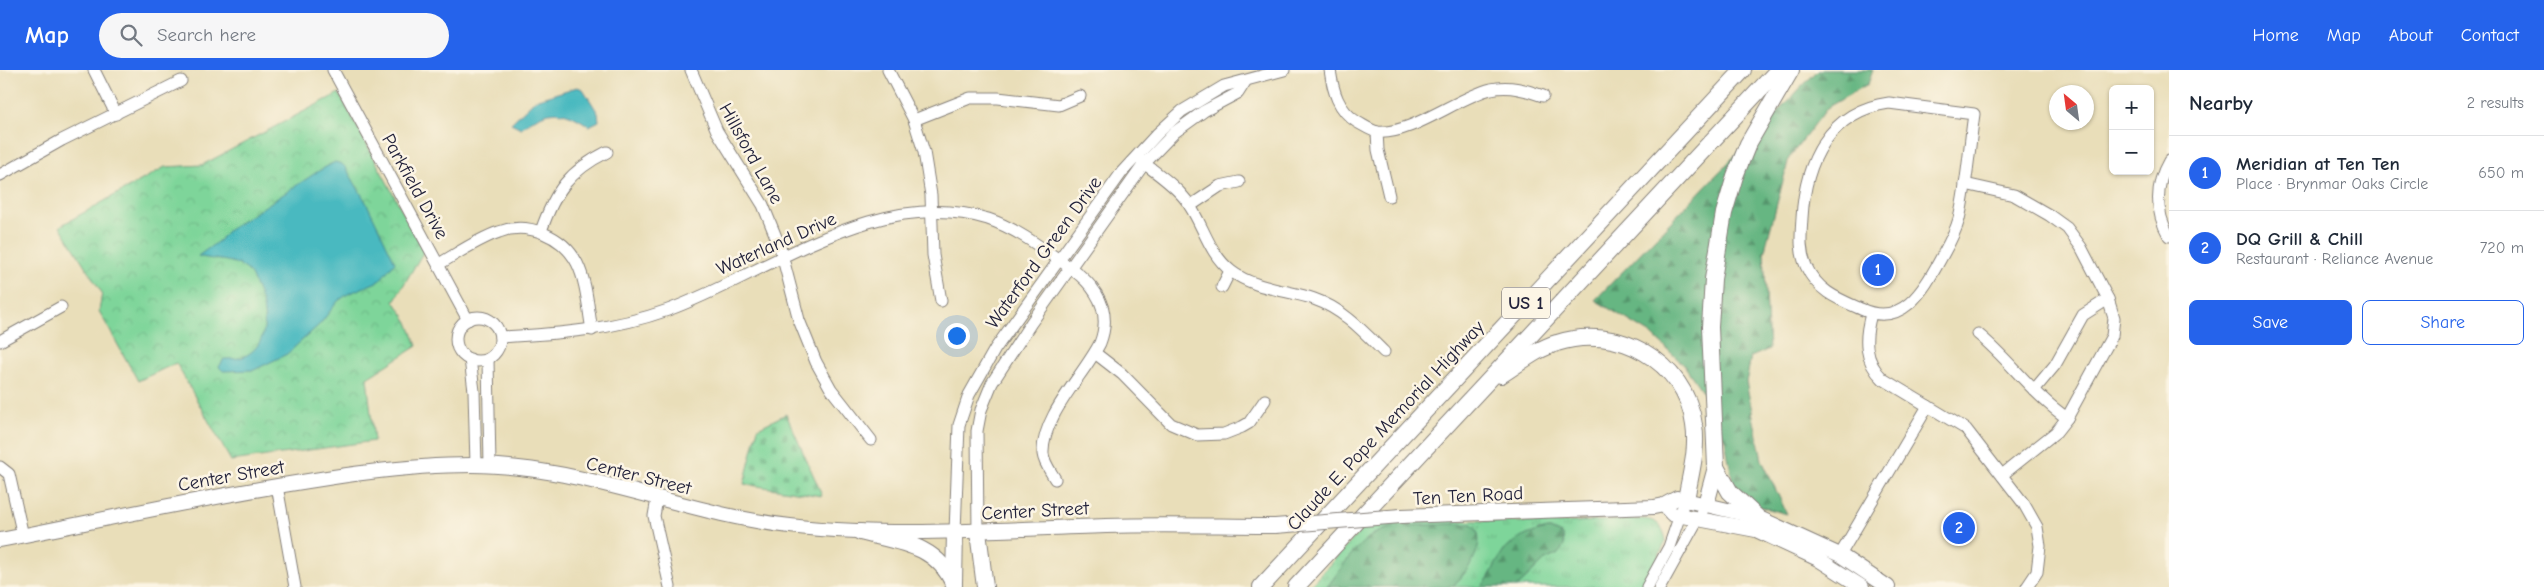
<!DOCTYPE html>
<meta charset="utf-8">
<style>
:root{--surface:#fff;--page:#f6f6f7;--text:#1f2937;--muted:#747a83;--line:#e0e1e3;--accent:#2563eb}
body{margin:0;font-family:"Comic Neue",sans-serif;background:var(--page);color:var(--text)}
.controls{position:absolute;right:15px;top:15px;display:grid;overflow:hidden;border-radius:8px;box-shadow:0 1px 4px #0004}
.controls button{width:45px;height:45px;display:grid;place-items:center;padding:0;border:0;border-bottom:1px solid var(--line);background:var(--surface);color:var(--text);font:25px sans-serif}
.compass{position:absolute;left:2049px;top:15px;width:45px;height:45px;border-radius:50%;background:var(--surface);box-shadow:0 1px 4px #0004;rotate:331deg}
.you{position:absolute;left:956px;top:265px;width:18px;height:18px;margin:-12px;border:4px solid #fff;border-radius:50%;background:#1a73e8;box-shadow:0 0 0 8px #1a73e833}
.badge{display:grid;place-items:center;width:32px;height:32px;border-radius:50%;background:var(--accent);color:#fff;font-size:16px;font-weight:700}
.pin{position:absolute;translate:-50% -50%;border:2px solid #fff;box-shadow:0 1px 5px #0006}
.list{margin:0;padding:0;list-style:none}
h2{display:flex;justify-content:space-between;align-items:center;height:65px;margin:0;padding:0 20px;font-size:21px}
h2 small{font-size:16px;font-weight:400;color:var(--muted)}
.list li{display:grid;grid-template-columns:32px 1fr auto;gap:15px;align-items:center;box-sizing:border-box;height:75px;padding:0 20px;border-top:1px solid var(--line)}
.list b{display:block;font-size:19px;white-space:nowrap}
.list p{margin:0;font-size:16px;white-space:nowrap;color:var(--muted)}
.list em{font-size:16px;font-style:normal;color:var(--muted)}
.actions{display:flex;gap:10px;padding:15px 20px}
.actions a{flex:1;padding:11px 0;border:1px solid var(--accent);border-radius:8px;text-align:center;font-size:18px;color:var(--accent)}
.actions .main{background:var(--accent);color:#fff}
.icon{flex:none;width:28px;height:28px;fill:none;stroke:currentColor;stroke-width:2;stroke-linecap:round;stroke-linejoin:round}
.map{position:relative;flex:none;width:2169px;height:517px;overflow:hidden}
header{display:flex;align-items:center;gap:30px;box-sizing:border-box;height:70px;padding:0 25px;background:var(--accent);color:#fff}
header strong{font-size:24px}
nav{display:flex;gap:28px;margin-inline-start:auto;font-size:18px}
.search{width:350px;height:45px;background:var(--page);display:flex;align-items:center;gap:12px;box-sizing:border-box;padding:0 18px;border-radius:28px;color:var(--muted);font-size:19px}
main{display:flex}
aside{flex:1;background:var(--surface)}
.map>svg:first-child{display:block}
.grass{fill:url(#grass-tufts);stroke:#507c6a}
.forest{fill:url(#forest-firs);stroke:#446c5e}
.cemetery{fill:url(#cemetery-stones);stroke:#507c6a}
.park{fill:url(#park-crowns);stroke:#507c6a}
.water{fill:#4ab9c0;stroke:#366e7e}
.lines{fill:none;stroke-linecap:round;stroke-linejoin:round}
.minor-casing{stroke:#86807a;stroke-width:13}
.major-casing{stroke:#86807a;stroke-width:16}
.highway-casing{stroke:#86807a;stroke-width:18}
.minor{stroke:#fff;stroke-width:11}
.major{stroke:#fff;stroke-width:14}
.highway{stroke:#fff;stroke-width:16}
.major-bridge-casing{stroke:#86807a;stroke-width:16;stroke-linecap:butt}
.major-bridge{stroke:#fff;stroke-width:14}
.labels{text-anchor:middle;stroke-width:5;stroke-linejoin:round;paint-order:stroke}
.shield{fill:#fcf5e5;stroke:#63616e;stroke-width:1}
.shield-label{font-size:18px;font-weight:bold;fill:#22223b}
.street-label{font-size:19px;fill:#22223b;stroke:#fcf5e5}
</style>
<header>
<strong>Map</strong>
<div class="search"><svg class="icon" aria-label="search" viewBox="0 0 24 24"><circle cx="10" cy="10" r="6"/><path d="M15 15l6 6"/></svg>Search here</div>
<nav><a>Home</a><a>Map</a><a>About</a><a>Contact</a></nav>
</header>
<main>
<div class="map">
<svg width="2169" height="517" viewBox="0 0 2169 517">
<defs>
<pattern id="grass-tufts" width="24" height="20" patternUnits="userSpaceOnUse" patternTransform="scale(1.25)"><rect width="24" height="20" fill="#7ed59a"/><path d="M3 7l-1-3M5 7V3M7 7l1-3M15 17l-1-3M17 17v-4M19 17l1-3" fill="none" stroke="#6db786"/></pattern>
<pattern id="forest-firs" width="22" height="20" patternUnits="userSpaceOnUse" patternTransform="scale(1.25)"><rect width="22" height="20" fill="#66b682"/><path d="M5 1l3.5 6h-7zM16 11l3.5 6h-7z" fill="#54946c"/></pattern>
<pattern id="cemetery-stones" width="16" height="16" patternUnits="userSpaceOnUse" patternTransform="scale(1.25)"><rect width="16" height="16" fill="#7ed59a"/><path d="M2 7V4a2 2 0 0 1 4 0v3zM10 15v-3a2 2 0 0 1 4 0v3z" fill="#6db786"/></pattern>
<pattern id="park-crowns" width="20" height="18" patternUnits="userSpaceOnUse" patternTransform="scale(1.25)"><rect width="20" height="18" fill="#7ed59a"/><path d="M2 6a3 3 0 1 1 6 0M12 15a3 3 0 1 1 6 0" fill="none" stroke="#6db786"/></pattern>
</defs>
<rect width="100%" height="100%" fill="#fcf5e5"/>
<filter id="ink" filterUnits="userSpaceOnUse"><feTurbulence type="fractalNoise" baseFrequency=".02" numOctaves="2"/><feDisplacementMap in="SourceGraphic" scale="10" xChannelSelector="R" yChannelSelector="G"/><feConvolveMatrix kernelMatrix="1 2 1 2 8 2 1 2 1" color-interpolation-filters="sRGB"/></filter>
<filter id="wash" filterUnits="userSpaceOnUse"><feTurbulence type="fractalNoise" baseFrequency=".0096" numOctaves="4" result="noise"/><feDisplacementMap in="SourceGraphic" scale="20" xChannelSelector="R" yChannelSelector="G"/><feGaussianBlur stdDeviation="1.12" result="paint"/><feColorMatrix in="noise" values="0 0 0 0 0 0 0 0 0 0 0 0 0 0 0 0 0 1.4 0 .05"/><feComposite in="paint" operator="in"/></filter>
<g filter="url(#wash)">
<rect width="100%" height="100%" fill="#e9deb9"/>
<!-- grass -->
<path class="grass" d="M 1642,449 C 1658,450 1663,456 1666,471 L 1644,517 L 1517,517 L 1545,490 L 1558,484 L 1563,465 L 1550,459 L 1538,460 L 1481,517 L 1451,517 C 1468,503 1477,486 1478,464 L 1373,464 L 1354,482 L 1327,517 L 1309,517 L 1365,456 L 1451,450 L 1551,453 Z"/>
<!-- forest -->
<g class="forest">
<path d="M 1818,0 L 1873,0 L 1868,14 L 1828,37 L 1789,88 L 1764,183 L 1769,279 L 1751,287 L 1746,312 L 1762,390 L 1787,444 L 1758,436 L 1733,413 L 1725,370 L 1704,324 L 1684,295 L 1651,264 L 1595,230 Z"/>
<path d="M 1446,454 L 1472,454 C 1491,471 1466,505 1451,517 L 1327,517 C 1343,497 1358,468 1384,460 C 1402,454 1426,456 1446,454 Z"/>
<path d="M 1550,459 L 1563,465 L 1564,476 L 1558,484 L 1545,490 L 1517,517 L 1481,517 C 1490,508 1493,498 1500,487 C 1509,471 1533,460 1550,459 Z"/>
</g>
<!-- cemetery -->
<path class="cemetery" d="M 786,344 L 819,418 L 822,426 L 744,414 L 758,358 Z"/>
<!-- park -->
<path class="park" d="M 339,23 L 424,181 L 394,231 L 408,252 L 417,276 L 367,308 L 374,371 L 231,391 L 176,293 L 138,311 L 99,241 L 102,223 L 60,156 L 165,97 L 202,95 Z"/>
<!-- water -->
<g class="water">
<path d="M 577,17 L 583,19 L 598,43 L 599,51 L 589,56 C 562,37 547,38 521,58 L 511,53 L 535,30 Z"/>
<path d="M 335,92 L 342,94 L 346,98 L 367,134 L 395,192 L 379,211 L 348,224 L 338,231 L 320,254 L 287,284 L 254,300 L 223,301 L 219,297 L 224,289 C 231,289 241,289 247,285 C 270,272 267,240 257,219 C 254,213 252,203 246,199 C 232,188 214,191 198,186 L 220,170 L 226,162 L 317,102 Z"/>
</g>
</g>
<g filter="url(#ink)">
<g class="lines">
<defs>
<g id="minor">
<path d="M 94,0 L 116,44"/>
<path d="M 333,0 L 468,250"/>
<path d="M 691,0 L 717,61 L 763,135 L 780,177 L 799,250 L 816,292 L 831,319 L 871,370"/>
<path d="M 888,0 L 914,50 L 924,82 L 931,125 L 933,185 L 941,231"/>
<path d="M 1330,0 C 1333,21 1338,40 1357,52 C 1363,55 1371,61 1378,62 C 1411,65 1458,27 1491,19 C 1510,15 1526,20 1543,26"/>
<path d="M 1889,33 L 1974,44 C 1969,79 1967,115 1959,149 C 1955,164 1947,177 1940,190 C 1923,221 1902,258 1861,239 C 1838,229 1817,221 1806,196 C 1799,180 1801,165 1802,148 C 1805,92 1829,41 1889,33 Z"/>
<path d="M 914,50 L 970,28 L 998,28 L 1059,35 L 1080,26"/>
<path d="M 1377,62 L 1378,80 L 1389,126"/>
<path d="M 1140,90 C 1156,103 1174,114 1186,130 C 1203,153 1208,183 1231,201 C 1254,219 1288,220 1314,229 C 1343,239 1363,261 1384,282"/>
<path d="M 2169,91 C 2155,115 2155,142 2169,166"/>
<path d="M 0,105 L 62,70 L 181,11"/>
<path d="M 1965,114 L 2014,125 L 2049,145 L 2067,158 L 2081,177 L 2108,229 L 2114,248 L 2112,266 L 2067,348 L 2056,362 L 2002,405"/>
<path d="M 1190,136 L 1220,116 L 1239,112"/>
<path d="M 541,161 C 555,121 569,101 607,82"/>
<path d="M 439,194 C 458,183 478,169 499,162 C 528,151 563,166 577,193 C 587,213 588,239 592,260"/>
<path d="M 1222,217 L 1230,201"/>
<path d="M 1871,244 C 1864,269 1864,291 1883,309 L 1966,359 L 2024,434 L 2037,457 L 2040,476 L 2037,502 L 2027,517"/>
<circle cx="478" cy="269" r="22"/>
<path d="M 1978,264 C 2010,290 2033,325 2067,348"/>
<path d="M 500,267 C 558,264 612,260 668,240 C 767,204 877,115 988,149 C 1018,159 1046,181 1072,199 C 1098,218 1112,242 1100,273 C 1084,305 1041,347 1043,384 C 1044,393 1051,402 1055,409"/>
<path d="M 0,271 L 61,237"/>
<path d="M 1095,283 L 1122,304 L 1171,354 L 1197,365 L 1224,364 L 1242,357 L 1249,353 L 1265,330"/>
<path d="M 470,289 L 474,321 L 476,395"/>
<path d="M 488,289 L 490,396"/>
<path d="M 2034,320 L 2055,295 L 2083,245 L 2108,229"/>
<path d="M 0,397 L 9,404 L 23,466"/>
<path d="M 277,416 L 295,517"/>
<path d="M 657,429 L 654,446 L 670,517"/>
<path d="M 955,462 L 959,355 L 969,325 L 995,279 L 1122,102 L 1158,63 L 1182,41 L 1224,16 L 1284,0"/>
<path d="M 978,462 L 977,361 L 981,340 L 992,313 L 1031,253 L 1144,94 L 1175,62 L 1204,41 L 1238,23 L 1245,12"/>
<path d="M 1840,485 L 1928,336"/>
<path d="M 1647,517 L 1669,477 L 1682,439"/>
<path d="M 1660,517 L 1706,434"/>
</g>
<g id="major">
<path d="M 1664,435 L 1672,444 L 1756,460 L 1818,489 L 1862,517"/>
<path d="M 1401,446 L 1654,437 L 1664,435 L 1677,428 L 1757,447 L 1840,485 L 1888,517"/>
<path d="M 0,470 C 87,453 173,434 260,419 C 330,407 402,395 472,395 C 581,395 683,444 790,456 C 895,468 1001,459 1106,456 C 1162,454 1219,456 1275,456"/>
</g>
<g id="highway">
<path d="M 1501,305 C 1519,294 1536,279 1557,273 C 1616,253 1686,291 1694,355 C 1698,381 1690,405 1686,430"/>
<path d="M 1716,397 L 1730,422 L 1757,447"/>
<path d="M 1706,434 L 1716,397 L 1710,257 L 1713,209 L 1724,143 L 1735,106 L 1748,74 L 1791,0"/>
<path d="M 860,462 C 899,472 937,474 954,515"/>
<path d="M 978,462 L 985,517"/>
<path d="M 954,512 L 955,462"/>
<path d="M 1261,517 L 1743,0"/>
<path d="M 1296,517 L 1778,0"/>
</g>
</defs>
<!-- minor casing -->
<use href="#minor" class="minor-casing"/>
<!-- major casing -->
<use href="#major" class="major-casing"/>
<!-- highway casing -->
<use href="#highway" class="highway-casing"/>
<!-- minor -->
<use href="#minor" class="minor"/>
<!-- major -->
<use href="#major" class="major"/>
<!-- highway -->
<use href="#highway" class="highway"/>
<defs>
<path id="major-bridge" d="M 1275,456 L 1401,446"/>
</defs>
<!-- major-bridge casing -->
<use href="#major-bridge" class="major-bridge-casing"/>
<!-- major-bridge -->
<use href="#major-bridge" class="major-bridge"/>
</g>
</g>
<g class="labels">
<!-- shield labels -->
<rect class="shield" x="1502" y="217.5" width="48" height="31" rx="4"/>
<g class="shield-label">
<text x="1526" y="239">US 1</text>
</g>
<!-- street labels -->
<g class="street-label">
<text transform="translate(752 83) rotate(61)" y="7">Hillsford Lane</text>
<text transform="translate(416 116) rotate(61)" y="7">Parkfield Drive</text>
<text transform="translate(776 173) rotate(-24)" y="7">Waterland Drive</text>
<text transform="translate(1043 182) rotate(-54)" y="7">Waterford Green Drive</text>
<text transform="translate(1385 355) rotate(-47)" y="7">Claude E. Pope Memorial Highway</text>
<text transform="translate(231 405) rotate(-10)" y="7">Center Street</text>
<text transform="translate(639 405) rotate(14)" y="7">Center Street</text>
<text transform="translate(1468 425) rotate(-3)" y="7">Ten Ten Road</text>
<text transform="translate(1035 440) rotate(-3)" y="7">Center Street</text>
</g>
</g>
</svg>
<div class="controls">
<button>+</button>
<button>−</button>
</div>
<svg class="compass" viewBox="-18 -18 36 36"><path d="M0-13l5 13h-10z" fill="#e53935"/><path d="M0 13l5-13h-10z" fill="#747a83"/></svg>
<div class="you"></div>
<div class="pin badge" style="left:1878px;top:200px">1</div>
<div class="pin badge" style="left:1959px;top:458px">2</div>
</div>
<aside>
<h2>Nearby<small>2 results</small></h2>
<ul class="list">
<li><span class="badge">1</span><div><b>Meridian at Ten Ten</b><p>Place · Brynmar Oaks Circle</p></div><em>650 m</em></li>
<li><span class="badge">2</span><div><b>DQ Grill &amp; Chill</b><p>Restaurant · Reliance Avenue</p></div><em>720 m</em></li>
</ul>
<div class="actions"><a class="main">Save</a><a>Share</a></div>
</aside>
</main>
